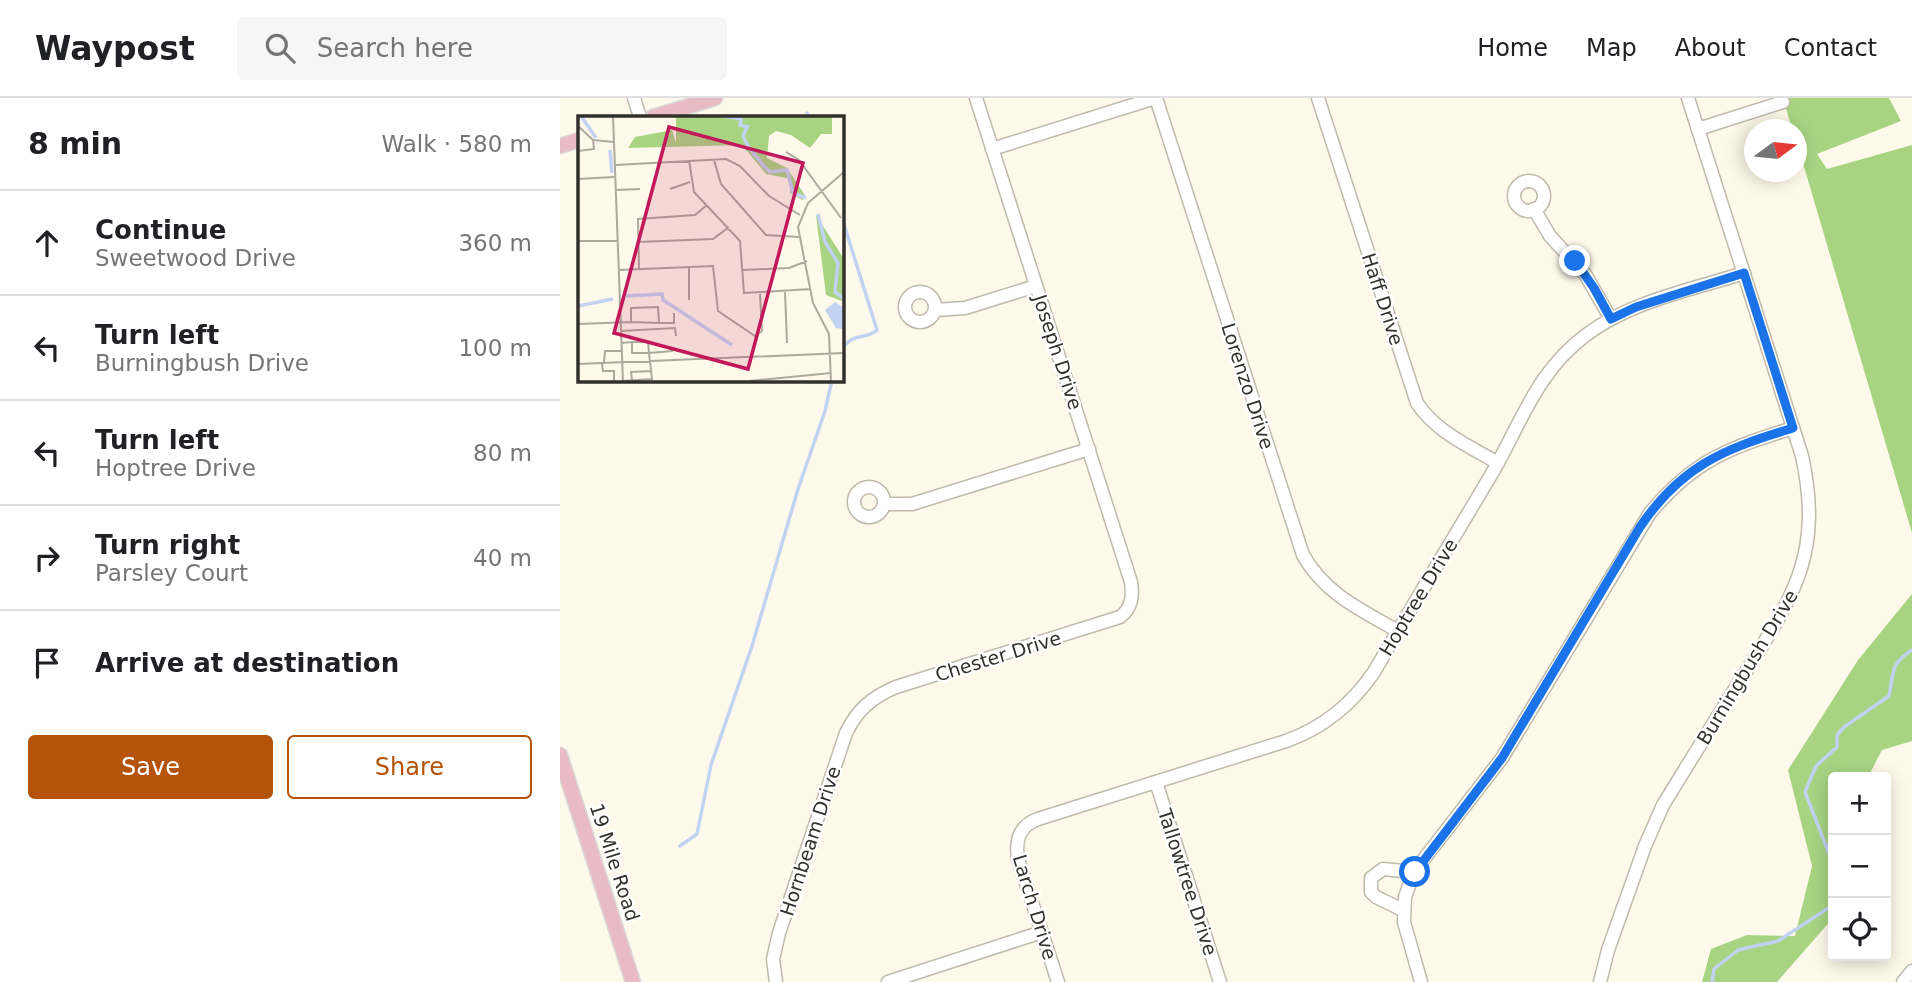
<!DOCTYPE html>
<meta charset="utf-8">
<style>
:root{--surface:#fff;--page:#f6f6f6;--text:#202124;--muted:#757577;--line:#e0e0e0;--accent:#b45309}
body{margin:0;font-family:"DejaVu Sans",sans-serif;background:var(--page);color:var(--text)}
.controls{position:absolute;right:21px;bottom:21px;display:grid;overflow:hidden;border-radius:7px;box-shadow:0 4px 18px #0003}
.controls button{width:63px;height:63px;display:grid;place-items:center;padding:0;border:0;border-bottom:2px solid var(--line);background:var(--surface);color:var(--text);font:35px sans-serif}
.compass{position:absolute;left:1184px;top:21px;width:63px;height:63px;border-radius:50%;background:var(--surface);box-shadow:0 4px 18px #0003;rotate:75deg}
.stop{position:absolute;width:21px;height:21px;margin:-16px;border:5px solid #1a73e8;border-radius:50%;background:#fff}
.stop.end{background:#1a73e8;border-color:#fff;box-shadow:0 2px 7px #0008}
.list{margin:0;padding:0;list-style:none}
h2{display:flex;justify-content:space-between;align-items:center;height:91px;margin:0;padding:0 28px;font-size:30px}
h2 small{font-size:23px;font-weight:400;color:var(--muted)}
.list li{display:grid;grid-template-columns:46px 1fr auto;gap:21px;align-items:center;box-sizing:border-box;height:105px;padding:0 28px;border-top:2px solid var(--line)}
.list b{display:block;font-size:26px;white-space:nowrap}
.list p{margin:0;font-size:23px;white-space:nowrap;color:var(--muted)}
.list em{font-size:23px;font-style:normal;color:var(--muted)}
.actions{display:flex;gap:14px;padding:21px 28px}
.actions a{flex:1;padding:16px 0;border:2px solid var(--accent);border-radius:7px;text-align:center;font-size:24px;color:var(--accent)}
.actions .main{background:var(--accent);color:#fff}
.icon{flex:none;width:38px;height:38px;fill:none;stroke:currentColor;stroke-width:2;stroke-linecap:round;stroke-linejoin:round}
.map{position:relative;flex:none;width:1352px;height:884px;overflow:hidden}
header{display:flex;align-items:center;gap:42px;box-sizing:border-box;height:98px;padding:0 35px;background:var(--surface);border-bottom:2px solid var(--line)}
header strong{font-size:33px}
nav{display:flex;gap:38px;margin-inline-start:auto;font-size:24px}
.search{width:490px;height:63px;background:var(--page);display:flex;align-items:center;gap:18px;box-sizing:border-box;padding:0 24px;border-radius:7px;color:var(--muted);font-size:26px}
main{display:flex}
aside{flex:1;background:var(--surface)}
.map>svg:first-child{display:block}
.forest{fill:#a8d482}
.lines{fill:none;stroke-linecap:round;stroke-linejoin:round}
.stream{stroke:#c2d2f2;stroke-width:3.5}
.minor-casing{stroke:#bebaac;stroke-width:15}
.major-casing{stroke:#dadad9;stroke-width:17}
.minor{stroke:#fff;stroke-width:12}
.major{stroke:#e9bbc4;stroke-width:14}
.route{stroke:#1a73e8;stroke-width:9}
.labels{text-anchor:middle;stroke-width:5;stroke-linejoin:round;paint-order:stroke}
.street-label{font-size:19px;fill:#32302b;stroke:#fff}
.inset-river{fill:none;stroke:#c2d2f2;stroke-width:3.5}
.inset-road{fill:none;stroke:#aca99e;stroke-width:2}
.view{fill:#c2185b;fill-opacity:0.15;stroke:#c2185b;stroke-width:3.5}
.inset-edge{fill:none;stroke:#32302b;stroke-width:3.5}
</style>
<header>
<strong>Waypost</strong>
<div class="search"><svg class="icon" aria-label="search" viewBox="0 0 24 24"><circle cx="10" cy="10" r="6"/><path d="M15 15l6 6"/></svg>Search here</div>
<nav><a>Home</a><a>Map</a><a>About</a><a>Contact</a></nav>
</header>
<main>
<aside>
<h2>8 min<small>Walk · 580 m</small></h2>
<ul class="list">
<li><svg class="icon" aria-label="ahead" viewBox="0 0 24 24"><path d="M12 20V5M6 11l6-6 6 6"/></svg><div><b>Continue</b><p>Sweetwood Drive</p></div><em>360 m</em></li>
<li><svg class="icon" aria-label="left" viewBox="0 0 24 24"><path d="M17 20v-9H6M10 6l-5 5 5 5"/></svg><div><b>Turn left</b><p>Burningbush Drive</p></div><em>100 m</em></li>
<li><svg class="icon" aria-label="left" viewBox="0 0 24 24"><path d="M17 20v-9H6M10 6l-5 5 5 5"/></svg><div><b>Turn left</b><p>Hoptree Drive</p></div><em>80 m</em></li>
<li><svg class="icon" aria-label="right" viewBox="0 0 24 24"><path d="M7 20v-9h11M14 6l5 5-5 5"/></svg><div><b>Turn right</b><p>Parsley Court</p></div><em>40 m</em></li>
<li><svg class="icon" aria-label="arrive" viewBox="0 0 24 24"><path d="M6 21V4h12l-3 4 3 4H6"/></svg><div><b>Arrive at destination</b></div></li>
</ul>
<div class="actions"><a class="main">Save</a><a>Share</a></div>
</aside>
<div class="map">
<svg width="1352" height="884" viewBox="0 0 1352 884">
<rect width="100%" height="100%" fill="#fef9ea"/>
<!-- forest -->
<g class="forest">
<path d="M 1223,0 L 1329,0 L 1341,23 L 1257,56 L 1267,71 L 1352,47 L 1352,435 L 1237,45 L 1237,32 L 1232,31 Z"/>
<path d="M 1352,496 L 1352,643 L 1322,652 L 1308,679 L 1273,679 L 1273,820 L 1217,884 L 1142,884 L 1151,851 L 1187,837 L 1235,838 L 1252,768 L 1228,672 L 1298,562 Z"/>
</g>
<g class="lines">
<!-- stream -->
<g class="stream">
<path d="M 247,15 L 249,19"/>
<path d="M 282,120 L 317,232 C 306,242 293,234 282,251"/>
<path d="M 120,748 L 137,736 L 151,667 L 192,548 L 238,391 L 265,313 L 272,282"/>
<path d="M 1273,766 L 1245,694 L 1256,668 L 1277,649 L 1277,637 L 1284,629 L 1329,598 C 1334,574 1330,566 1352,552"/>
<path d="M 1152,884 L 1154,871 L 1178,852 L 1218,843 L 1273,807"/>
</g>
<defs>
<g id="minor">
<path d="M 74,0 L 80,19"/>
<path d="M 596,0 L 743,457 C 764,495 801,512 838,533"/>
<path d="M 758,0 L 857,305 C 876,334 909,348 938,365"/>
<path d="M 1138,31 L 1223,4"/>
<path d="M 432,51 L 595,0"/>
<circle cx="969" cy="98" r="15"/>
<path d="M 974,111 L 990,138 L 1025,176 L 1051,221"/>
<circle cx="360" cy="209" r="15"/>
<path d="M 375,212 L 405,210 L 476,188"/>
<circle cx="309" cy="404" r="15"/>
<path d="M 324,406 L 352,406 L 529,351"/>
<path d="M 596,684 L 660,884"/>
<path d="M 843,812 L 816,799 L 811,794 L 811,780 L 823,771 L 854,774"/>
<path d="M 216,884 L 213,861 L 219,835 L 286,635 C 297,612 312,599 336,589 L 560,519 C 572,510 573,498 571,484 L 416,0"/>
<path d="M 328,884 L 482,834"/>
<path d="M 498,884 L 458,761 C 455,742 459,728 478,721 L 726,643 C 763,630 792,606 814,574 C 852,508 892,443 931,377 C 961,326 976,274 1026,237 C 1071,203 1131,192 1184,175"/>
<path d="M 861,884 L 844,824 L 845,799 L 854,774 L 942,660 L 1090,415 C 1134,362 1169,350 1233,330"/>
<path d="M 1040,884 L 1048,852 L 1085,748 L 1103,707 C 1129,665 1154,624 1180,583 C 1231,501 1264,460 1242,358 L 1128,0"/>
<path d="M 1343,884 L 1352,873"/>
</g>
<g id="major">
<path d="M 93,19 L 155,0"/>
<path d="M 0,48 L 19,42"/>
<path d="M 0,657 L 73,884"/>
</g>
</defs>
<!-- minor casing -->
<use href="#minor" class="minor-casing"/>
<!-- major casing -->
<use href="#major" class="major-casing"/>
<!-- minor -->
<use href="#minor" class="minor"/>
<!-- major -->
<use href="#major" class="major"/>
</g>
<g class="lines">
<!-- route -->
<path class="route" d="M 855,774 L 942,660 L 1080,429 C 1122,367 1164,351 1233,330 L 1184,175 L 1076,209 L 1051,221 L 1034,190 L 1015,163"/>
</g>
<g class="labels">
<!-- street labels -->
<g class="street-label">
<text transform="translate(823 201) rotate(72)" y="7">Haff Drive</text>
<text transform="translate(498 254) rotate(72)" y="7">Joseph Drive</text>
<text transform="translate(688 288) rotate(72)" y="7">Lorenzo Drive</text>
<text transform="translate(858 499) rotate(-59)" y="7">Hoptree Drive</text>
<text transform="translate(438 558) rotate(-17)" y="7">Chester Drive</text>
<text transform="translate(1187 569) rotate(-59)" y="7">Burningbush Drive</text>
<text transform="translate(250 743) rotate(-72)" y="7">Hornbeam Drive</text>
<text transform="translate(55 764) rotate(72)" y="7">19 Mile Road</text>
<text transform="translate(628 784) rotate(72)" y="7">Tallowtree Drive</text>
<text transform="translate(475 809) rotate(73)" y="7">Larch Drive</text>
</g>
</g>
<!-- overview -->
<g transform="translate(18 18)">
<rect width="266" height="266" fill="#fef9ea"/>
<path d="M 98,0 L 254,0 L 254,18 L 243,18 L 232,32 L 213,19 L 198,15 L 191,20 L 189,42 L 209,52 L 228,81 L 224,84 L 212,77 L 213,63 L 188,58 L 164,29 L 50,32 L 57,21 L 94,14 L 98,27 ZM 238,99 L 266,143 L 266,186 L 248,179 Z" fill="#a8d482"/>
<path d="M 257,186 L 266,192 L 266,213 L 258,212 L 247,194 Z" fill="#c2d2f2"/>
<path class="inset-river" d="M 3,0 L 18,22M 146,0 L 163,3 L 162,9 L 169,11 L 165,20 L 170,30 L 185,49 L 192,56 L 209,54 L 215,77 L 228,82M 32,34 L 34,57M 240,98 L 247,126 L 260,147 L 257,176 L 266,183M 48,180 L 84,178 L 85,184 L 154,229M 0,190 L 35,183"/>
<path class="inset-road" d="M 35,0 L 45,266M 0,10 L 15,24 L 16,33 L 0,35M 15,24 L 36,26M 208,36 L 221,44 L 263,102M 111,44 L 116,76 L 162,125 L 166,177 L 233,173M 136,44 L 143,68 L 188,119 L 221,121M 37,49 L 148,43 L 162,50 L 191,80 L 222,99M 0,63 L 36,61M 92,73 L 112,66M 38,74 L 62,73M 0,125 L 40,125M 60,126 L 135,123 L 151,111M 111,151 L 111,184M 61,153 L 60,103 L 117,99 L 129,89M 41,154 L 135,150 L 140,195 L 177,220 L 184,215 L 182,178M 164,154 L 211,152 L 229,145M 207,176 L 209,227M 81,207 L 96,207 L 96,197M 0,208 L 53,206 L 53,192 L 80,191 L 81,207 L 53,206M 43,215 L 97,212 L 98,220M 43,227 L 54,226 L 70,226 L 71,237 L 54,237 L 54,226M 26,246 L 27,235 L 43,235M 0,248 L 266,237M 24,248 L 25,255 L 36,255 L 36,266M 54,264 L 53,256 L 74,255M 45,265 L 74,263 L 71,237 L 95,235M 171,265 L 253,257M 253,266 L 251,218 L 235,187 L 220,111 L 230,87 L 266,56"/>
<path class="view" d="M 91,11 L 225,47 L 170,253 L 36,217 Z"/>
<rect width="266" height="266" class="inset-edge"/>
</g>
</svg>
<div class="controls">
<button>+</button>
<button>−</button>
<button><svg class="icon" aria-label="locate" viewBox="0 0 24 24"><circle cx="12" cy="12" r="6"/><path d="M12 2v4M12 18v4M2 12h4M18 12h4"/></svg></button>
</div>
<svg class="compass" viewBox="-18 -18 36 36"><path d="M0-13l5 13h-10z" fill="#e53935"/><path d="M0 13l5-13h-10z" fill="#757577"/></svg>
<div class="stop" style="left:855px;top:774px"></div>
<div class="stop end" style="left:1015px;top:163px"></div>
</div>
</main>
